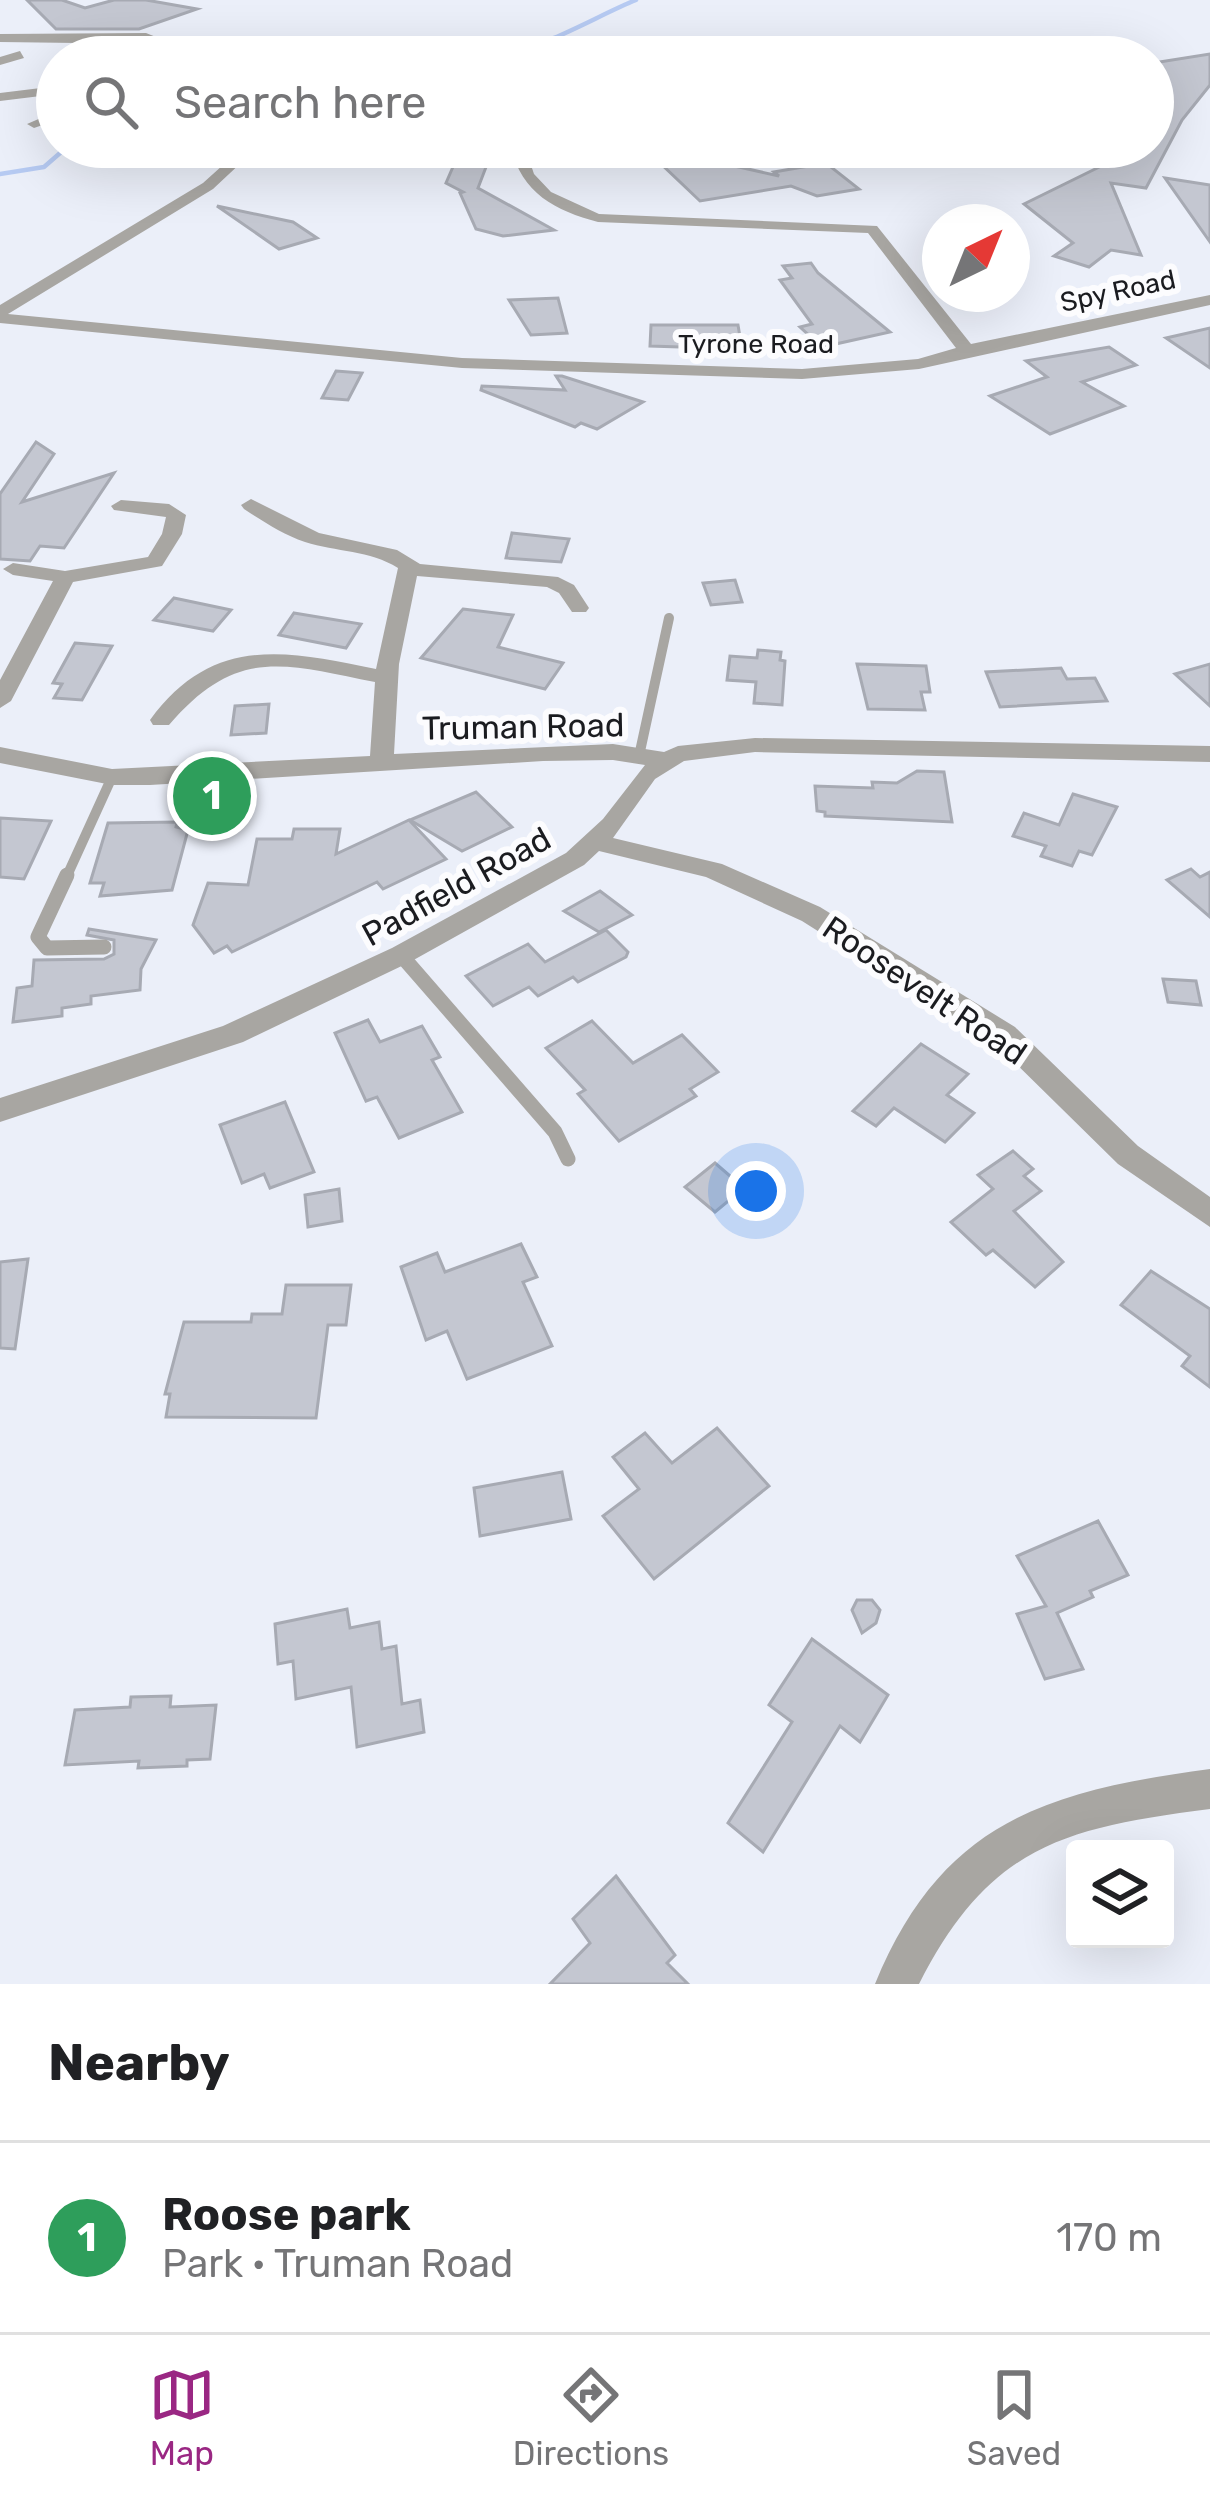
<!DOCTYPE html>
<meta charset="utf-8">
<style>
:root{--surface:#fff;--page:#f2f2f2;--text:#202124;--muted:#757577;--line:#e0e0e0;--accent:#9a2783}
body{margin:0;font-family:Rubik,sans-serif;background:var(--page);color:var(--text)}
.controls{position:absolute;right:36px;bottom:36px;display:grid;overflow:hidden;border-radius:12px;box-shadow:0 12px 48px #0002}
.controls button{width:108px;height:108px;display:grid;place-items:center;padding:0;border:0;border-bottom:3px solid var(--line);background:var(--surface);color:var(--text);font:60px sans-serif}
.compass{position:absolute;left:922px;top:204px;width:108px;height:108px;border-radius:50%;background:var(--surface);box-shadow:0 12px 48px #0002;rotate:43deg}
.you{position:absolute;left:756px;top:1191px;width:42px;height:42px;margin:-30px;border:9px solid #fff;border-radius:50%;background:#1a73e8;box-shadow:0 0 0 18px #1a73e833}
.badge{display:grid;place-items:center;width:78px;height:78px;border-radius:50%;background:var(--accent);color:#fff;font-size:39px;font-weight:700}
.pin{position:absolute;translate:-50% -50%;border:6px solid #fff;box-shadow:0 3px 12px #0006}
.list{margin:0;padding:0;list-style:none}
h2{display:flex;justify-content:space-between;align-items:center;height:156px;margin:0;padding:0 48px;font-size:51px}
h2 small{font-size:39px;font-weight:400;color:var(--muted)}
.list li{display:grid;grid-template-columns:78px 1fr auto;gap:36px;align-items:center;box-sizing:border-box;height:192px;padding:0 48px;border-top:3px solid var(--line)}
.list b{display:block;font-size:45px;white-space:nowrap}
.list p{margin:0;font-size:39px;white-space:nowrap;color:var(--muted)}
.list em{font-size:39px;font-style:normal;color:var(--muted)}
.icon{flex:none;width:66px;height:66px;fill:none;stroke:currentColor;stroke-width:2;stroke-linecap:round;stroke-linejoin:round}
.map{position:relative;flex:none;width:1210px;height:1984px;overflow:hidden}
.search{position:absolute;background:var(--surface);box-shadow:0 12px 48px #0002;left:36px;right:36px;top:36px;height:132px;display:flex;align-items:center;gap:30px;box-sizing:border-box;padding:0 42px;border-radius:66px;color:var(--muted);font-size:45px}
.sheet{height:348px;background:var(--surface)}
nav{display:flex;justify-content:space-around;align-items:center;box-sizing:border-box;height:168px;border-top:3px solid var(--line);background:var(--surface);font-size:33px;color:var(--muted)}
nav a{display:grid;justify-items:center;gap:6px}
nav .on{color:var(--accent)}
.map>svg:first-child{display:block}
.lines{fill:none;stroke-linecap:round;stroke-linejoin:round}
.stream{stroke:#b6caf2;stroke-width:4.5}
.building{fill:#c4c7d1;stroke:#a7aab3;stroke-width:3}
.lane-far1{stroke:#a8a6a2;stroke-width:10}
.lane{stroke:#a8a6a2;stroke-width:15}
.street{fill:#a8a6a2;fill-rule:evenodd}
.labels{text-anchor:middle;stroke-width:12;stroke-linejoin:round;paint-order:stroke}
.far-street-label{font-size:27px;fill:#1b1c20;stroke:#fcfcfe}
.street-label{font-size:33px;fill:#1b1c20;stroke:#fcfcfe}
</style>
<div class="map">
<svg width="1210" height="1984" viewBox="0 0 1210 1984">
<rect width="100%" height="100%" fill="#ebeff9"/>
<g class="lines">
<!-- stream -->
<g class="stream">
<path d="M 366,57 C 415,55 467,57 516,50 C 549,45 601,14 636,0"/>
<path d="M 0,174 L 44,167 L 67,147"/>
</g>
</g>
<!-- building -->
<g class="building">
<path d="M 27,0 L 62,0 L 85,8 L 114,0 L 146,0 L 197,9 L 139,29 L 56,29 Z"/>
<path d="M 1210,54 L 1210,85 L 1182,120 L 1146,188 L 1111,183 L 1141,255 L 1111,250 L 1089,267 L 1054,256 L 1073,243 L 1024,204 L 1140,147 L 1153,147 L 1153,63 Z"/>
<path d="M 459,153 L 491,154 L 478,188 L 554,230 L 503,236 L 476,229 L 460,193 L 463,192 L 446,183 Z"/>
<path d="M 690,156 L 779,176 L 774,172 L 826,163 L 859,189 L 817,196 L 791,186 L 700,201 L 657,160 Z"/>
<path d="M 1165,178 L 1210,185 L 1210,242 Z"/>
<path d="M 217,206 L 293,222 L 317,238 L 279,249 Z"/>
<path d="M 811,263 L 818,273 L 890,332 L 822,347 L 800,327 L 812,324 L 780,280 L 792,278 L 783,266 Z"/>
<path d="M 558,298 L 567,333 L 531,335 L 509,300 Z"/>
<path d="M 651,325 L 738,325 L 742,349 L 650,346 Z"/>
<path d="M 1210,328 L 1210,368 L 1166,338 Z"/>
<path d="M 1109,347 L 1136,365 L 1082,382 L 1124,406 L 1050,434 L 990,396 L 1047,377 L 1026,361 Z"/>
<path d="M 336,371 L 362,373 L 348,400 L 322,398 Z"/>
<path d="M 556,376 L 562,376 L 643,402 L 597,429 L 581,423 L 575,427 L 481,390 L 482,386 L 565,390 Z"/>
<path d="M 36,442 L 54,454 L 22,502 L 114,473 L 64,548 L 40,546 L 30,561 L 0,559 L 0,494 Z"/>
<path d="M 512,533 L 569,539 L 561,562 L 506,558 Z"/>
<path d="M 735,580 L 742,602 L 711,605 L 703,583 Z"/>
<path d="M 174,598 L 231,610 L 213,631 L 154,620 Z"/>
<path d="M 463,609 L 513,615 L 498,647 L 563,663 L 545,689 L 421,658 Z"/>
<path d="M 294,613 L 361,624 L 346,648 L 279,635 Z"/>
<path d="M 75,643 L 112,646 L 82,700 L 54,698 L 62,684 L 53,683 Z"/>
<path d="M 758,650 L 781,652 L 780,660 L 785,661 L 782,705 L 754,703 L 756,682 L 727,680 L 730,656 L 757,658 Z"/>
<path d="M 857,664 L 926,666 L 930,692 L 921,692 L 925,710 L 868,709 Z"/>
<path d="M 1210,664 L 1210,706 L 1175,674 Z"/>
<path d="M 1061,668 L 1067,679 L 1095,678 L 1107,701 L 1000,707 L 986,672 Z"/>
<path d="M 269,704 L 266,733 L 231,735 L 235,706 Z"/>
<path d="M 917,771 L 944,772 L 952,822 L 825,816 L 825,812 L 817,811 L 815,786 L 873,788 L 872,782 L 897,783 Z"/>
<path d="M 476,792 L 512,827 L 462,851 L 410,820 Z"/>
<path d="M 1073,794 L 1117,807 L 1092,855 L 1079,851 L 1072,866 L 1041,856 L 1046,846 L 1013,836 L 1024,813 L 1059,825 Z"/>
<path d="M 0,818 L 51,821 L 24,879 L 0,877 Z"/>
<path d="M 409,820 L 446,859 L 383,889 L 377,882 L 232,952 L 227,946 L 214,953 L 193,925 L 208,883 L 248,885 L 257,839 L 292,839 L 294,829 L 340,829 L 336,854 Z"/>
<path d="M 177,822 L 176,827 L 188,830 L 172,890 L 100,896 L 104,883 L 90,883 L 108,823 Z"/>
<path d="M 1191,869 L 1200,877 L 1210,872 L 1210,917 L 1167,880 Z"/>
<path d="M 600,891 L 632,915 L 599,932 L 564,911 Z"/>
<path d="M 89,929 L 156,940 L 141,969 L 140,990 L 91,996 L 91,1004 L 62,1008 L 62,1016 L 13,1022 L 17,988 L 32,986 L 34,960 L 104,959 L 114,954 L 114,940 L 87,935 Z"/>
<path d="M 606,930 L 628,952 L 626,957 L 578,982 L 573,977 L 538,996 L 529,987 L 493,1006 L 466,976 L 528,944 L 545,962 Z"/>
<path d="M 1163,979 L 1196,981 L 1201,1005 L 1168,1002 Z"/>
<path d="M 368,1020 L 380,1042 L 422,1026 L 440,1057 L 432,1060 L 462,1112 L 399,1138 L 377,1097 L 366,1101 L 335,1033 Z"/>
<path d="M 592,1021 L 633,1063 L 682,1035 L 718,1072 L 690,1089 L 696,1096 L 619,1141 L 578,1094 L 585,1090 L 546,1048 Z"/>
<path d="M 921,1044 L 968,1074 L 947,1095 L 974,1113 L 945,1142 L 894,1108 L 876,1126 L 853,1111 Z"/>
<path d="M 285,1102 L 314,1172 L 270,1188 L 264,1174 L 242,1183 L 220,1125 Z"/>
<path d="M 1013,1151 L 1033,1169 L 1024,1176 L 1041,1191 L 1014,1211 L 1063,1262 L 1035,1287 L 993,1250 L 986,1255 L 951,1222 L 993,1189 L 978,1175 Z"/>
<path d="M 715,1163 L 744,1188 L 715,1212 L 685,1187 Z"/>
<path d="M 339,1189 L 342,1221 L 308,1227 L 305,1195 Z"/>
<path d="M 521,1244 L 537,1277 L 523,1282 L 552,1346 L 467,1379 L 447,1331 L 426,1340 L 401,1267 L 437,1253 L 445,1272 Z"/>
<path d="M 28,1259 L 15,1349 L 0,1348 L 0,1262 Z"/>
<path d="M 1151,1271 L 1210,1309 L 1210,1387 L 1182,1366 L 1190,1356 L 1121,1305 Z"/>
<path d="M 286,1285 L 351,1285 L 346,1325 L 328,1325 L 316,1418 L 166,1417 L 170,1394 L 165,1394 L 184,1322 L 251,1322 L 252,1314 L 282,1314 Z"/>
<path d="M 717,1428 L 769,1486 L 654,1579 L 603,1516 L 639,1489 L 613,1457 L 645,1433 L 672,1463 Z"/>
<path d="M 562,1472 L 571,1519 L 480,1536 L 474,1488 Z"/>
<path d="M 1098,1521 L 1128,1575 L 1090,1591 L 1093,1597 L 1057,1613 L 1083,1669 L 1045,1679 L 1017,1614 L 1046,1606 L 1017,1556 Z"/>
<path d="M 857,1600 L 872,1600 L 880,1610 L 876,1623 L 862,1633 L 852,1610 Z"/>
<path d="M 347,1609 L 350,1628 L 379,1622 L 382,1649 L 396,1646 L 402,1704 L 420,1700 L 424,1732 L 357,1747 L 351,1687 L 296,1699 L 293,1661 L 278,1664 L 275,1624 Z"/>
<path d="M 812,1639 L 888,1695 L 860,1742 L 840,1726 L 763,1852 L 728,1823 L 792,1722 L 769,1705 Z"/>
<path d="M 171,1696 L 170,1707 L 216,1705 L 210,1759 L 187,1760 L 187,1766 L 138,1768 L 139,1761 L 65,1765 L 75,1710 L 130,1707 L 131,1697 Z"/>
<path d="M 616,1876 L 675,1955 L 667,1963 L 688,1984 L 550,1984 L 590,1943 L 573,1919 Z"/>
</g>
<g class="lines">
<!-- lane-far1 -->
<g class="lane-far1">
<path d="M 639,756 L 669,618"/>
<path d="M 66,878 L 112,777"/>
</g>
<!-- lane -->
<g class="lane">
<path d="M 67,875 L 38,937 L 47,948 L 104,947"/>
<path d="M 401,955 L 555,1132 L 568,1159"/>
</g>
<!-- street -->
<g class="street">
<path d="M 146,33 L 171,43 L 151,57 L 139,57 L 155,44 L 0,42 L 0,34 Z"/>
<path d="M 20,51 L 24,58 L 0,65 L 0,57 Z"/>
<path d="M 57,86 L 57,94 L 0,101 L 0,93 Z"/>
<path d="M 57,111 L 57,120 L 34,128 L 27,124 Z"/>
<path d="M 243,147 L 258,147 L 213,189 L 8,314 L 462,358 L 802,369 L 918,359 L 956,348 L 868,233 L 598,222 C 556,211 521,193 511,147 L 525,147 L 534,174 L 551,192 L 599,214 L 877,226 L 971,344 L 1210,295 L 1210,305 L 919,369 L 802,379 L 462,368 L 0,323 L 0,305 L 203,183 Z"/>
<path d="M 251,499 L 319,533 L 397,550 L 420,564 L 558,577 L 574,585 L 589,608 L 586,612 L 572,612 L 559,593 L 547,587 L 417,576 L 399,664 L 394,754 L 613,744 L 664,752 L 678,746 L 755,738 L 1210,746 L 1210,762 L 755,752 L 684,761 L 655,779 L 613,838 L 722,864 L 820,907 L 1015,1027 L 1138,1146 L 1210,1197 L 1210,1227 L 1118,1164 L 995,1043 L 802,921 L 706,877 L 599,851 L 584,865 L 410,962 L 243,1042 L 0,1122 L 0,1098 L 223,1026 L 392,948 L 566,853 L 603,819 L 645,765 L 613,760 L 543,761 L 150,785 L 112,785 L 0,763 L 0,747 L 112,769 L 370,756 L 375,682 C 282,663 236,647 169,725 L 153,725 L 150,720 C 212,635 285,650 376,669 L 398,568 C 370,550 336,552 305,542 C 282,534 264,522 244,509 L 241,505 Z"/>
<path d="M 121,500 L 169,504 L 186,515 L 182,534 L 162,566 L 73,582 L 11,701 L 0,708 L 0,680 L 53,581 L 13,575 L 3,569 L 13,563 L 65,571 L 148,557 L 162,534 L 166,517 L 114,510 L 111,506 Z"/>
<path d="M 1210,1769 L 1210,1809 C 1064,1828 990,1845 919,1984 L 875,1984 C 942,1821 1047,1791 1210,1769 Z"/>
</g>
</g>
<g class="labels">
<!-- far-street labels -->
<g class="far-street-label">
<text transform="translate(1118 291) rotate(-12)" y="9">Spy Road</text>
<text x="756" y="353">Tyrone Road</text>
</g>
<!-- street labels -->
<g class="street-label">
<text transform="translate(523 726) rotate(-1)" y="12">Truman Road</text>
<text transform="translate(456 886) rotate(-29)" y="12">Padfield Road</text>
<text transform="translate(925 990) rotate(34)" y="12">Roosevelt Road</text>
</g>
</g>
</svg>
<div class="controls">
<button><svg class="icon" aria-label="layers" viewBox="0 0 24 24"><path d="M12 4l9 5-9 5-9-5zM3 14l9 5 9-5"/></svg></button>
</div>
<svg class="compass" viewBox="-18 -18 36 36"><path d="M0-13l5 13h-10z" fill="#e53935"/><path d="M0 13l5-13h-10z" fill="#757577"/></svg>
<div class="you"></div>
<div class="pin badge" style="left:212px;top:796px;background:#2e9e5b">1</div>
<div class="search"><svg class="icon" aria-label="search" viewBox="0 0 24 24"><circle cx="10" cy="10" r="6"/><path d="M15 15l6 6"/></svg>Search here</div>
</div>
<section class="sheet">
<h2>Nearby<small></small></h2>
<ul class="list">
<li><span class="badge" style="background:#2e9e5b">1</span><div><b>Roose park</b><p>Park · Truman Road</p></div><em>170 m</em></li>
</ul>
</section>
<nav>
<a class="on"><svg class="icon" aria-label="map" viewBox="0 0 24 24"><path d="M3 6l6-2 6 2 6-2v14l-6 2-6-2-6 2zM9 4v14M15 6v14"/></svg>Map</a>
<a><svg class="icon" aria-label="directions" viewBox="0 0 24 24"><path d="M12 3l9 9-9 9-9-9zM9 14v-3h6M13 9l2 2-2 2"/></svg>Directions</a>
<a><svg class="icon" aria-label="saved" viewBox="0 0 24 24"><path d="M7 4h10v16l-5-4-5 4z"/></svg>Saved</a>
</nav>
